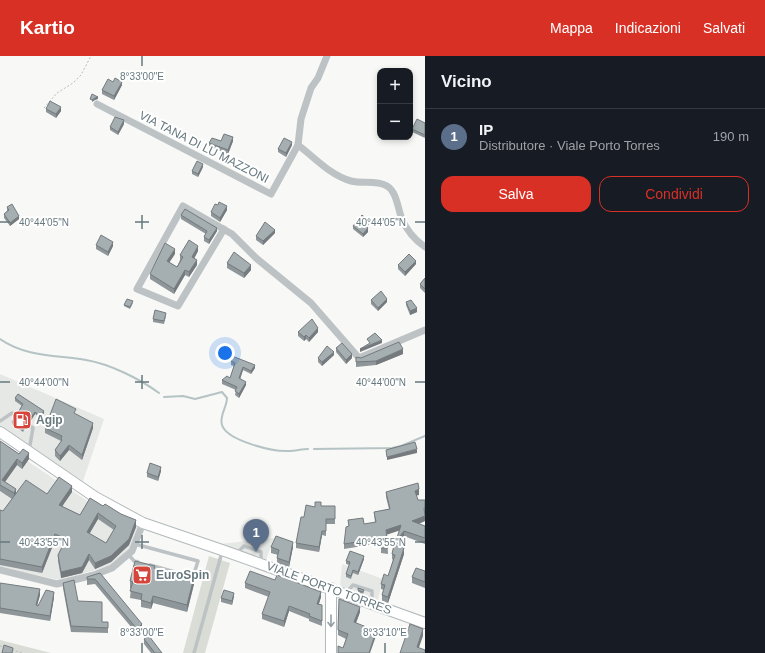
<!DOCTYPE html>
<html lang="it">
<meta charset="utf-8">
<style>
:root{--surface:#171b24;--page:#242831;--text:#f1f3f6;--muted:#9ea1a6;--line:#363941;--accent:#d93025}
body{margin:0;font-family:Arial,sans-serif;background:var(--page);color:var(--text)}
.controls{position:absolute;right:12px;top:12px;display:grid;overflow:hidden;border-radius:8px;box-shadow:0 2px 6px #0003}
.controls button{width:36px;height:36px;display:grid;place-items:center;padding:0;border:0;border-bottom:1px solid var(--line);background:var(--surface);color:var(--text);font:20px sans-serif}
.you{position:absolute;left:225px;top:297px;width:14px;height:14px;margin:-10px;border:3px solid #fff;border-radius:50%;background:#1a73e8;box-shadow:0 0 0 6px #1a73e833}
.badge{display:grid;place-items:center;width:26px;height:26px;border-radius:50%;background:var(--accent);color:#fff;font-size:13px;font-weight:700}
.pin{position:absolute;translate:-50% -33px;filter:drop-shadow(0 1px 2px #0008)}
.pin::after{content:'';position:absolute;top:21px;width:14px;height:12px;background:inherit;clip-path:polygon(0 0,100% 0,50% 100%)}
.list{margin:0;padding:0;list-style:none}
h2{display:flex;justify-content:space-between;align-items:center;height:52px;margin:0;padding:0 16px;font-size:17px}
h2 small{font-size:13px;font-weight:400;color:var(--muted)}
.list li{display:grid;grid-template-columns:26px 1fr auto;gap:12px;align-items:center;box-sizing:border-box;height:56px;padding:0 16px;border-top:1px solid var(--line)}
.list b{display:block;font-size:15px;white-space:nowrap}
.list p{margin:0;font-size:13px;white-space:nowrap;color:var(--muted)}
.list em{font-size:13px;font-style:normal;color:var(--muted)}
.actions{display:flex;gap:8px;padding:12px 16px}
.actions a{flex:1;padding:9px 0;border:1px solid var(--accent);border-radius:12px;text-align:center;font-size:14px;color:var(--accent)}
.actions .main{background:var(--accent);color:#fff}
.map{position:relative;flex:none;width:425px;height:597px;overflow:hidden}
header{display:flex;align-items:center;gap:24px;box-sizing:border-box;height:56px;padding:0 20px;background:var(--accent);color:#fff}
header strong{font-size:19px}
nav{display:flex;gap:22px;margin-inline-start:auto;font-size:14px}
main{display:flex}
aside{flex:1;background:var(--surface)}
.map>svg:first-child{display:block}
.built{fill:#e6e8e6}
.green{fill:#d9ddd6}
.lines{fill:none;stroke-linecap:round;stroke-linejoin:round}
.stream{stroke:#b5c3c5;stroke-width:2}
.secondary-casing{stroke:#b2b9bc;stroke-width:12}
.path{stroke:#b8bcbe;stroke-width:1;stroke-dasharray:2 2;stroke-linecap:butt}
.service{stroke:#bdc3c5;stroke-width:3.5}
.minor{stroke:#bdc3c5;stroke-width:7}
.secondary{stroke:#fff;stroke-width:10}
.wall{fill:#8e9699;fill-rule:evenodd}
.shaded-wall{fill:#747a7d}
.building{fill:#a5afb2;stroke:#747a7d;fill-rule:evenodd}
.oneway{stroke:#94a0a5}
.ticks{fill:none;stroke:#66787e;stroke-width:1.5}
.labels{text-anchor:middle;stroke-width:4;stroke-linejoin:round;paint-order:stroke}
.street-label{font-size:12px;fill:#66787e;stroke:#fff}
.poi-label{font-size:12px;font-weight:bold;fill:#66787e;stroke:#fff;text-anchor:start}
.ticks-label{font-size:10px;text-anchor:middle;fill:#66787e;stroke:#fff;stroke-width:4;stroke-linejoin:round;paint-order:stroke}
</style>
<header>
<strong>Kartio</strong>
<nav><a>Mappa</a><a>Indicazioni</a><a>Salvati</a></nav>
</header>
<main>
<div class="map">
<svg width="425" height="597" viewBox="0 0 425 597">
<rect width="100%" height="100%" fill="#f8f8f6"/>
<!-- built -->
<g class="built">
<path d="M 0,318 L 104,363 L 83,425 L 0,371 Z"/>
<path d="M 0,387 L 89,446 L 139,469 L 129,493 L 110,510 L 59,524 L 0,511 Z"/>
<path d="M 274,482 L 266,504 L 220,488 Z"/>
<path d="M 342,508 L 383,523 L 378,544 L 340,530 Z"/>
</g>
<!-- green -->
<g class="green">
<path d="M 209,500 L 230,507 L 205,597 L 183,597 Z"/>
<path d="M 0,584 L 47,596 L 51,597 L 0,597 Z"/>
</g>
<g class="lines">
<!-- stream -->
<g class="stream">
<path d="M 0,283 C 26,301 56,299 86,304 C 110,308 140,323 159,337"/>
<path d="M 164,341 L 183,340 L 195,343 L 222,336 L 227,342 C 227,351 219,360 222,369 C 227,385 274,396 289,395 C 295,395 302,393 308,393"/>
<path d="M 314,393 L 392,392 L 401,390 L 425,380"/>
</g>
<defs>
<g id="secondary">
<path d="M 0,376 L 95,441 L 143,467 L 222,494 L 425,567"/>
<path d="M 331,532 L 331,597"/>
</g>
</defs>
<!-- secondary casing -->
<use href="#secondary" class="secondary-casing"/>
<!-- path -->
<g class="path">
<path d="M 44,52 L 57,37 L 73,27 L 81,19 L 91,0"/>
<path d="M 0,590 L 4,591"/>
<path d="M 12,594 L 23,597"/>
</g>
<!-- service -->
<g class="service">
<path d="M 0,365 L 12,357 L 33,372 L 29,395"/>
<path d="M 135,488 L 198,505 L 193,521 L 150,509"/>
<path d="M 128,498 L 134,505 L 138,506"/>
<path d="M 236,498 L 244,490 L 261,496 L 261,506"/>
<path d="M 346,537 L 353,529 L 372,535 L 372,547"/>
<path d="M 194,597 L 222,496"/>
</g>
<!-- minor -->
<g class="minor">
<path d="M 97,48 L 271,138 L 298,89 C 314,101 331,120 351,125 C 362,128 377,124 387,130 C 397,136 398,154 402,163 C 407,175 415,184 425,191"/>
<path d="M 298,89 L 301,63 L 311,32 L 318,22 L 327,0"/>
<path d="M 224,173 L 178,250 L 137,233 L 183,150 L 232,178 L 256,202 L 311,247 L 359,302 L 425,274"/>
<path d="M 0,514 L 57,528 L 94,519 L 112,512 L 132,495 L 143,467"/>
</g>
<!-- secondary -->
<use href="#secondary" class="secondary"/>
</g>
<!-- wall -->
<g class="wall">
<path d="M 113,26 L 122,29 L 114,44 L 102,38 L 102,34 Z"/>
<path d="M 46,53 L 61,55 L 56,62 L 46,56 Z"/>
<path d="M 425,67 L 425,82 L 412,76 L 412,73 Z"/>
<path d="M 124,68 L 118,79 L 110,74 L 110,71 Z"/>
<path d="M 221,85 L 233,85 L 228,98 L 209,90 L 209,87 Z"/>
<path d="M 292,89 L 286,101 L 278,96 L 278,93 Z"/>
<path d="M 203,111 L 198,121 L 192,118 L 192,115 Z"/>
<path d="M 7,151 L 19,163 L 10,170 L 4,162 L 4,158 L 7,155 Z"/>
<path d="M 227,154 L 220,166 L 211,160 L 211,156 Z"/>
<path d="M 181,159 L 217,175 L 209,188 L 204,185 L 204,181 L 206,178 L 181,163 Z"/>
<path d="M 369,168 L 366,171 L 368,176 L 363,181 L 353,173 L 353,170 Z"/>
<path d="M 275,177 L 263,189 L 256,184 L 256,180 Z"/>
<path d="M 96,189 L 113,190 L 108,200 L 96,193 Z"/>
<path d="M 198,195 L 194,203 L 197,209 L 189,221 L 185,219 L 174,238 L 150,223 L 150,218 L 175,198 L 169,206 L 177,211 L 180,204 L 180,199 Z"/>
<path d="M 227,207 L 251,214 L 244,222 L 227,212 Z"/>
<path d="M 416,208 L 405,220 L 398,213 L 398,209 Z"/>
<path d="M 425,222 L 425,237 L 420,232 L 420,228 Z"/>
<path d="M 371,244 L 387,246 L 378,255 L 371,248 Z"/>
<path d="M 406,246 L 417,256 L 410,259 L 406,249 Z"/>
<path d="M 133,247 L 130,253 L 124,250 L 124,249 Z"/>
<path d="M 166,260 L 164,268 L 153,266 L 153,263 Z"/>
<path d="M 298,276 L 318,276 L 309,286 L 306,283 L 304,285 L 298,280 Z"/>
<path d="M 336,292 L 352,302 L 346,308 L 336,296 Z"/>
<path d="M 403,298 L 376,309 L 356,311 L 356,301 L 361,302 Z"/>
<path d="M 334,299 L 322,310 L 318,306 L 318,302 Z"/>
<path d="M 231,305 L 255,312 L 251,318 L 243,314 L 240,323 L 246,329 L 239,342 L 235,339 L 236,334 L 222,328 L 222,324 L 230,322 L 234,310 L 231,309 Z"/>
<path d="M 15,342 L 44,357 L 40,362 L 35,358 L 30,366 L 19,358 L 19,355 L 22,350 L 15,345 Z"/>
<path d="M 76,358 L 93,372 L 82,404 L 69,394 L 60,405 L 55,400 L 55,394 L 61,387 L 61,385 L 45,377 L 45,372 Z"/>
<path d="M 12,366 L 26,371 L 23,376 L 12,368 Z"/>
<path d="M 0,385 L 19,398 L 29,403 L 22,413 L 17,409 L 5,426 L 16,437 L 47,438 L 72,436 L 62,450 L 80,459 L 90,442 L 136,471 L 129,489 L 111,506 L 95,513 L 89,504 L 82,517 L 61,522 L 58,505 L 58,499 L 64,488 L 55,484 L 42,517 L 0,509 L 0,454 L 3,455 L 12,443 L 0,435 ZM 98,463 L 114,474 L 106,487 L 89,478 Z"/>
<path d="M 161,415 L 158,425 L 147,421 L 147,417 Z"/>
<path d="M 386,436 L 419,439 L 416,439 L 418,444 L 425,444 L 425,465 L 419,468 L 425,470 L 425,488 L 404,480 L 399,474 L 387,478 L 388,498 L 381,497 L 381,487 L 344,493 L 344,488 L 349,471 L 348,464 L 364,468 L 375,467 L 374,456 L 389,453 L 386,441 Z"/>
<path d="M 321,450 L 335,450 L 335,468 L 326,468 L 326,480 L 322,479 L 319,496 L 296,492 L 296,487 L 304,461 Z"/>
<path d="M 251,487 L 258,489 L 257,491 L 251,489 Z"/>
<path d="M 271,491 L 293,491 L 289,511 L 277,507 L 277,502 L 278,499 L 271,497 Z"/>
<path d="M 392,498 L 404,498 L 388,547 L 382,545 L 382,539 L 384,534 L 381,533 L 381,528 L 388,520 L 393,504 L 392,503 Z"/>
<path d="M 364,503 L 358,519 L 353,517 L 351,523 L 346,521 L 346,518 L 350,509 L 346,508 L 346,505 Z"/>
<path d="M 155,512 L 194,528 L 187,556 L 153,547 L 151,553 L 141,551 L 141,544 L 130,542 L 131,532 L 130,532 L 130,525 Z"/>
<path d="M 425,515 L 425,532 L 412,527 L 412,521 Z"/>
<path d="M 100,517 L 142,574 L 137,578 L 95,528 L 87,529 L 87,521 Z"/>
<path d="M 0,527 L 40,539 L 37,549 L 38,550 L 54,541 L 50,565 L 0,557 Z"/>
<path d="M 63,527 L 78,545 L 102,566 L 108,566 L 108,577 L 71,576 L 63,532 Z"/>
<path d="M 245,527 L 321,541 L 319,548 L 322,549 L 322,570 L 309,565 L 309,563 L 289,555 L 284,571 L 262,563 L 262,558 L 269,541 L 245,532 Z"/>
<path d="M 358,534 L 364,536 L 363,538 L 358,536 Z"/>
<path d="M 234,540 L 232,549 L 221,546 L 221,542 Z"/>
<path d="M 360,556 L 356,567 L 376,580 L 343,592 L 346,583 L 338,579 L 338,574 Z"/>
<path d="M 144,583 L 162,597 L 151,597 L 144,588 Z"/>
</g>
<!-- shaded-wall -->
<g class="shaded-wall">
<path d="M 122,26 L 122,29 L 114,44 L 114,40 Z"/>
<path d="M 98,41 L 98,43 L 95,44 L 92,46 L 92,44 L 95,42 Z"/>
<path d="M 61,51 L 61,55 L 56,62 L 56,58 Z"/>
<path d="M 124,64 L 124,68 L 118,79 L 118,76 Z"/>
<path d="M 233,81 L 233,85 L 228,98 L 228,94 Z"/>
<path d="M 292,86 L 292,89 L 286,101 L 286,97 Z"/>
<path d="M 203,108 L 203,111 L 198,121 L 198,118 Z"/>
<path d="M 227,150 L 227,154 L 220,166 L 220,162 Z"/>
<path d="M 19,160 L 19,163 L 10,170 L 10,167 Z"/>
<path d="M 369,165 L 369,168 L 365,173 L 365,170 Z"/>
<path d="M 217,172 L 217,175 L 209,188 L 209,184 Z"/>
<path d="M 368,172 L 368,176 L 363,181 L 363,178 Z"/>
<path d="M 275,174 L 275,177 L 263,189 L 263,185 Z"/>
<path d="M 113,186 L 113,190 L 108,200 L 108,196 Z"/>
<path d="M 198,190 L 198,195 L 192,206 L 192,201 Z"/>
<path d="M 175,193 L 175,198 L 167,210 L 167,205 Z"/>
<path d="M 197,204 L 197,209 L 189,221 L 189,216 Z"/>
<path d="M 416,205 L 416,208 L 405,220 L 405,216 Z"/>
<path d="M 251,209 L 251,214 L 244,222 L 244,217 Z"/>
<path d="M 185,214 L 185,219 L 174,238 L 174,233 Z"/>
<path d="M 387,243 L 387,246 L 378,255 L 378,252 Z"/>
<path d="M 417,252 L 417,256 L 410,259 L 410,255 Z"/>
<path d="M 318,272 L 318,276 L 309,286 L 309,282 Z"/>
<path d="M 306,279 L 306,283 L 304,285 L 304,281 Z"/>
<path d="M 382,284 L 382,287 L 360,296 L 360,293 Z"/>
<path d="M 403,293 L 403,298 L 376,309 L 376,305 Z"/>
<path d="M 334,296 L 334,299 L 322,310 L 322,306 Z"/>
<path d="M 352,298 L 352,302 L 346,308 L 346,304 Z"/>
<path d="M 255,309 L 255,312 L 251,318 L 251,315 Z"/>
<path d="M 243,311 L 243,314 L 239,326 L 239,322 Z"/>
<path d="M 246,326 L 246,329 L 239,342 L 239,338 Z"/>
<path d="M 44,355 L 44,357 L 40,362 L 40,360 Z"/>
<path d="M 35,356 L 35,358 L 30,366 L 30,363 Z"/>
<path d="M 93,367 L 93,372 L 82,404 L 82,399 Z"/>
<path d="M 69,389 L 69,394 L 60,405 L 60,400 Z"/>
<path d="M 417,393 L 417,397 L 387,404 L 387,401 Z"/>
<path d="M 29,397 L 29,403 L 22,413 L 22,407 Z"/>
<path d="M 17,403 L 17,409 L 2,430 L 2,424 Z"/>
<path d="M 161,411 L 161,415 L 158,425 L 158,421 Z"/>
<path d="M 72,430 L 72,436 L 59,455 L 59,449 Z"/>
<path d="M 16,433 L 16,439 L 14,443 L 14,437 Z"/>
<path d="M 419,433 L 419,439 L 415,440 L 415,435 Z"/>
<path d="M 98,457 L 98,463 L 87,482 L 87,476 Z"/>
<path d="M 425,460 L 425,465 L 412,470 L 412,465 Z"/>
<path d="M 136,464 L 136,471 L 129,489 L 111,506 L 95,513 L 95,507 Z"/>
<path d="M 401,469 L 401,474 L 386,479 L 386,474 Z"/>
<path d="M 322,475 L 322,479 L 319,496 L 319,491 Z"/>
<path d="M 404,475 L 404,480 L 396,490 L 396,485 Z"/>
<path d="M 55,478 L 55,484 L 42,517 L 42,511 Z"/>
<path d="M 293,486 L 293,491 L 289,511 L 289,506 Z"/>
<path d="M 404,492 L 404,498 L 388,547 L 388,541 Z"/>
<path d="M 89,498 L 89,504 L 82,517 L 61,522 L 61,516 Z"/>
<path d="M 364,500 L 364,503 L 358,519 L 358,516 Z"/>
<path d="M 194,521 L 194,528 L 187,556 L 187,549 Z"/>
<path d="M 40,533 L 40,539 L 36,554 L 36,549 Z"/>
<path d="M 54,536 L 54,541 L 50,565 L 50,560 Z"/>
<path d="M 321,536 L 321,541 L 317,553 L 317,548 Z"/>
<path d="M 234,537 L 234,540 L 232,549 L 232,545 Z"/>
<path d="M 153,540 L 153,547 L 151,553 L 151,547 Z"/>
<path d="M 289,550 L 289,555 L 284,571 L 284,565 Z"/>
<path d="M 360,551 L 360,556 L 354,572 L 354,566 Z"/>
<path d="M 142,568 L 142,574 L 137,578 L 137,573 Z"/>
<path d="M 423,573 L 423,580 L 417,597 L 417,591 Z"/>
<path d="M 376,575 L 376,580 L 370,597 L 369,597 Z"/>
</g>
<!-- building -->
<g class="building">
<path d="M 115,22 L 122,26 L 114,40 L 102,34 L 108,23 L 113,26 Z"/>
<path d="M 92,38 L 98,41 L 95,42 L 92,44 L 90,43 Z"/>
<path d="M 50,45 L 61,51 L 56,58 L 46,53 Z"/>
<path d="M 115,61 L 124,64 L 118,76 L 110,71 Z"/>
<path d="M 417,63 L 425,67 L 425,79 L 412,73 Z"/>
<path d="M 174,72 L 179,75 L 176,81 L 172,76 Z"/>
<path d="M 224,78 L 233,81 L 228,94 L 209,87 L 212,82 L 221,85 Z"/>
<path d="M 284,82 L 292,86 L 286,97 L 278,93 Z"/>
<path d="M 197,105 L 203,108 L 198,118 L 192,115 Z"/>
<path d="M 219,146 L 227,150 L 220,162 L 211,156 L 215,148 L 218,149 Z"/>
<path d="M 12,148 L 19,160 L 10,167 L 4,158 L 9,154 L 7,151 Z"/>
<path d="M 185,153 L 217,172 L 209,184 L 204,181 L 207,175 L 181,159 Z"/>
<path d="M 362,159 L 369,165 L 365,170 L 368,172 L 363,178 L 353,170 Z"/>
<path d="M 265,166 L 275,174 L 263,185 L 256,180 Z"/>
<path d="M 101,179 L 113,186 L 108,196 L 96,189 Z"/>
<path d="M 189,184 L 198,190 L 192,201 L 197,204 L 189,216 L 185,214 L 174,233 L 150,218 L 165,187 L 175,193 L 167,205 L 177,211 L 183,201 L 180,199 Z"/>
<path d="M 234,196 L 251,209 L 244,217 L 227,207 Z"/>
<path d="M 409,198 L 416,205 L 405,216 L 398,209 Z"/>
<path d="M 425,222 L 425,233 L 420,228 Z"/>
<path d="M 381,235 L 387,243 L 378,252 L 371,244 Z"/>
<path d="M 127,243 L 133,245 L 130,251 L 124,249 Z"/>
<path d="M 411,244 L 417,252 L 410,255 L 406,246 Z"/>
<path d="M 155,254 L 166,257 L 164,265 L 153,263 Z"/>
<path d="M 312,263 L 318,272 L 309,282 L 306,279 L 304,281 L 298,276 Z"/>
<path d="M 375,277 L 382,284 L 360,293 L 370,287 L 367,283 Z"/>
<path d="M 399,286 L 403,293 L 376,305 L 356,306 L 356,301 L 361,302 Z"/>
<path d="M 342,287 L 352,298 L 346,304 L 336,292 Z"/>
<path d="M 327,290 L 334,296 L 322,306 L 318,302 Z"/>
<path d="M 232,300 L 255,309 L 251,315 L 243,311 L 239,322 L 246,326 L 239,338 L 235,335 L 237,331 L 222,324 L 227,320 L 230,322 L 235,307 L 231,305 Z"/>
<path d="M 18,338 L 44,355 L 40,360 L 35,356 L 30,363 L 19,355 L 23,348 L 15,342 Z"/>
<path d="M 56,343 L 76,353 L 74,357 L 93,367 L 82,399 L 69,389 L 60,400 L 55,394 L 62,384 L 61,383 L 62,380 L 45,372 Z"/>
<path d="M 15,361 L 26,369 L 23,374 L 12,366 Z"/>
<path d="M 0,385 L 19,398 L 23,393 L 29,397 L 22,407 L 17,403 L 2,424 L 16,433 L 14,437 L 0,429 Z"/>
<path d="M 415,386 L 417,393 L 387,401 L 386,394 Z"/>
<path d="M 150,407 L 161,411 L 158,421 L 147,417 Z"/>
<path d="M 59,421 L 72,430 L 59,449 L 80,459 L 90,442 L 103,450 L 105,448 L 121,458 L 136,464 L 129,483 L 111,500 L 95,507 L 89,498 L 82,511 L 61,516 L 58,499 L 66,483 L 55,478 L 42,511 L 0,503 L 0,454 L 3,455 L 26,424 L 47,438 ZM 98,457 L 116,470 L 106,487 L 87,476 Z"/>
<path d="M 418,427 L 419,433 L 415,435 L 418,444 L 425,444 L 425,452 L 424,452 L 425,460 L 412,465 L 425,470 L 425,482 L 404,475 L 396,485 L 401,469 L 386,474 L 388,492 L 381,492 L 382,482 L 344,488 L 346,471 L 349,470 L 348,464 L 363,462 L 364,468 L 376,466 L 374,456 L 390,453 L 386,436 Z"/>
<path d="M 315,446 L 321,446 L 321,450 L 335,450 L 335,463 L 326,463 L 326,475 L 322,475 L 319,491 L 296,487 L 301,461 L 304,461 L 306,449 L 315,451 Z"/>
<path d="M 276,480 L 293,486 L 289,506 L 277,502 L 279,494 L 271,491 Z"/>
<path d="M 252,484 L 258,487 L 257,489 L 251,487 Z"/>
<path d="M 394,489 L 404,492 L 388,541 L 382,539 L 385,529 L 381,528 L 384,518 L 388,520 L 395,499 L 392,498 Z"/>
<path d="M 350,495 L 364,500 L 358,516 L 353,514 L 351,520 L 346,518 L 350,506 L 346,505 Z"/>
<path d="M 135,505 L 155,510 L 154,512 L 194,521 L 187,549 L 153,540 L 151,547 L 141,544 L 142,538 L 130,535 L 133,526 L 130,525 Z"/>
<path d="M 416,512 L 425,515 L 425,526 L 412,521 Z"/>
<path d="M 250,515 L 275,524 L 277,519 L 321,536 L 317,548 L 322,549 L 322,565 L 309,560 L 310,558 L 289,550 L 284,565 L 262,558 L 270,536 L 245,527 Z"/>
<path d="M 100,517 L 142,568 L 137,573 L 95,523 L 87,523 L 87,521 Z"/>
<path d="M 74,524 L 78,545 L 102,546 L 102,566 L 108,566 L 108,572 L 71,570 L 63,527 Z"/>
<path d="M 0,527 L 40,533 L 36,549 L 38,550 L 46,534 L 54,536 L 50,560 L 0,552 Z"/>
<path d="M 358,532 L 364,534 L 363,536 L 358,534 Z"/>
<path d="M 224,534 L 234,537 L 232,545 L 221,542 Z"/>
<path d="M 339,543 L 360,551 L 354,566 L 376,575 L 369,597 L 338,597 L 338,590 L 343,592 L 348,578 L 338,574 Z"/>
<path d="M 410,568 L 423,573 L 417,591 L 425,594 L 425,597 L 400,597 Z"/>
<path d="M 149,580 L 162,597 L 155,597 L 144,583 Z"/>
<path d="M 4,589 L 13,592 L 12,597 L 2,597 Z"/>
</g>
<!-- one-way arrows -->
<defs><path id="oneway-shaft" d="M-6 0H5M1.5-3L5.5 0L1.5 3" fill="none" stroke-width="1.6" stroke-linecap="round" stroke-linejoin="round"/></defs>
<use class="oneway" href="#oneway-shaft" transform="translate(331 565) rotate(90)"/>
<!-- ticks -->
<path class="ticks" d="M 142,0 L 142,10M 142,159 L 142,173M 0,166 L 10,166M 135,166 L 149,166M 415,166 L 425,166M 142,319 L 142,333M 0,326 L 10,326M 135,326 L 149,326M 415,326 L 425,326M 142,479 L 142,493M 0,486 L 10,486M 135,486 L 149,486M 415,486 L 425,486M 142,587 L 142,597M 385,587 L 385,597"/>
<!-- icons -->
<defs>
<symbol id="fuel-square" viewBox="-11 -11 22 22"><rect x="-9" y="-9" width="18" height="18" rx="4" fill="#d4453b" stroke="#fff"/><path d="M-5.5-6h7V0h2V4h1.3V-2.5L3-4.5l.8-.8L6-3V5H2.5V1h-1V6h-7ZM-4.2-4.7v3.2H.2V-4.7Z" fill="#fff"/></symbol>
<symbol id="supermarket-square" viewBox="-11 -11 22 22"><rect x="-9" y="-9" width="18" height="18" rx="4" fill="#d4453b" stroke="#fff"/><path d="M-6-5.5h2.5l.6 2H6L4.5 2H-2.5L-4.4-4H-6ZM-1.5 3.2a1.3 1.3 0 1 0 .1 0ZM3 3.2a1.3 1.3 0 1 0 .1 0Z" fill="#fff"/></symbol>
</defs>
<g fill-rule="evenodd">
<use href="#fuel-square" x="11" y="353" width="22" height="22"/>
<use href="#supermarket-square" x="131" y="508" width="22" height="22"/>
</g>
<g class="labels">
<!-- street labels -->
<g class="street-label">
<text transform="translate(204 91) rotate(27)" y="4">VIA TANA DI LU MAZZONI</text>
<text transform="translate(329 532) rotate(20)" y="4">VIALE PORTO TORRES</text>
</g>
<!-- poi labels -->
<g class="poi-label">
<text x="36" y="368">Agip</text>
<text x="156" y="523">EuroSpin</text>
</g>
</g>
<g class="ticks-label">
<text x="142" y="24">8°33'00"E</text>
<text x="44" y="170">40°44'05"N</text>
<text x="381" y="170">40°44'05"N</text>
<text x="44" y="330">40°44'00"N</text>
<text x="381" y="330">40°44'00"N</text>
<text x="44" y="490">40°43'55"N</text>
<text x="381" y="490">40°43'55"N</text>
<text x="142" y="580">8°33'00"E</text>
<text x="385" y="580">8°33'10"E</text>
</g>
</svg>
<div class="controls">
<button>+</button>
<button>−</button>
</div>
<div class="you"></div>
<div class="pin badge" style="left:256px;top:496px;background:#5c6f8a">1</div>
</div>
<aside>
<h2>Vicino<small></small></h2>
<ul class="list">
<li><span class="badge" style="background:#5c6f8a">1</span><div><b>IP</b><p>Distributore · Viale Porto Torres</p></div><em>190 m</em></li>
</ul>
<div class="actions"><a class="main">Salva</a><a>Condividi</a></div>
</aside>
</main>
